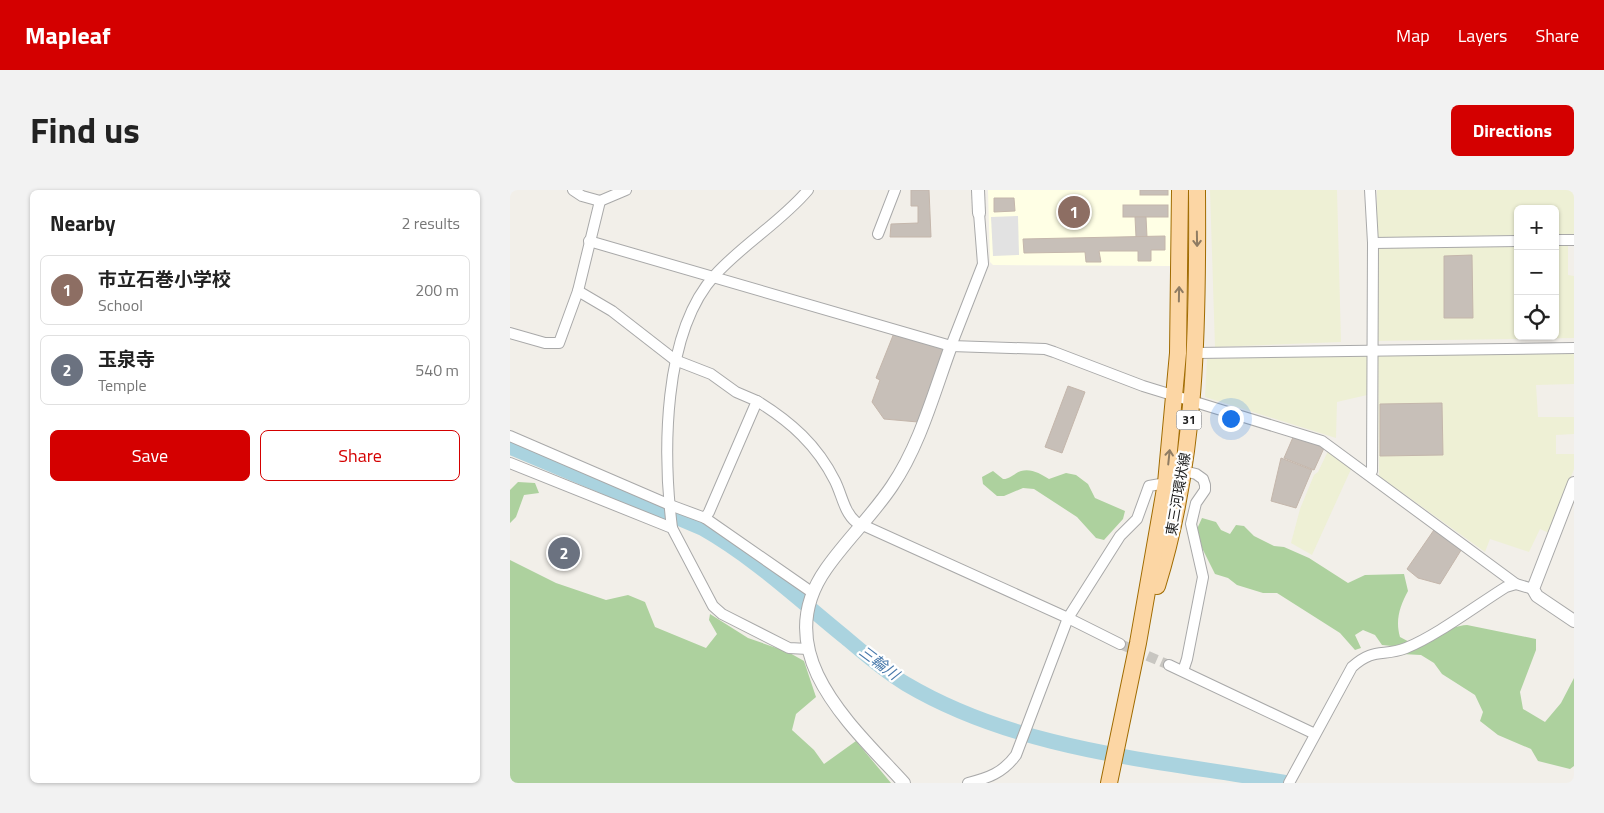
<!DOCTYPE html>
<meta charset="utf-8">
<style>
:root{--surface:#fff;--page:#f2f2f2;--text:#222;--muted:#767676;--line:#e0e0e0;--accent:#d40000}
body{margin:0;font-family:"Titillium Web","Noto Sans JP",sans-serif;background:var(--page);color:var(--text)}
.controls{position:absolute;right:15px;top:15px;display:grid;overflow:hidden;border-radius:8px;box-shadow:0 1px 4px #0004}
.controls button{width:45px;height:45px;display:grid;place-items:center;padding:0;border:0;border-bottom:1px solid var(--line);background:var(--surface);color:var(--text);font:25px sans-serif}
.you{position:absolute;left:720px;top:228px;width:18px;height:18px;margin:-12px;border:4px solid #fff;border-radius:50%;background:#1a73e8;box-shadow:0 0 0 8px #1a73e833}
.badge{display:grid;place-items:center;width:32px;height:32px;border-radius:50%;background:var(--accent);color:#fff;font-size:16px;font-weight:700}
.pin{position:absolute;translate:-50% -50%;border:2px solid #fff;box-shadow:0 1px 5px #0006}
.list{margin:0;padding:0;list-style:none}
h2{display:flex;justify-content:space-between;align-items:center;height:65px;margin:0;padding:0 20px;font-size:21px}
h2 small{font-size:16px;font-weight:400;color:var(--muted)}
.list li{display:grid;grid-template-columns:32px 1fr auto;gap:15px;align-items:center;box-sizing:border-box;height:70px;margin:0 10px 10px;padding:0 10px;border:1px solid var(--line);border-radius:8px}
.list b{display:block;font-size:19px;white-space:nowrap}
.list p{margin:0;font-size:16px;white-space:nowrap;color:var(--muted)}
.list em{font-size:16px;font-style:normal;color:var(--muted)}
.actions{display:flex;gap:10px;padding:15px 20px}
.actions a{flex:1;padding:11px 0;border:1px solid var(--accent);border-radius:8px;text-align:center;font-size:18px;color:var(--accent)}
.actions .main{background:var(--accent);color:#fff}
.icon{flex:none;width:28px;height:28px;fill:none;stroke:currentColor;stroke-width:2;stroke-linecap:round;stroke-linejoin:round}
.map{position:relative;flex:none;width:1064px;height:593px;overflow:hidden;border-radius:8px}
header{display:flex;align-items:center;gap:30px;box-sizing:border-box;height:70px;padding:0 25px;background:var(--accent);color:#fff}
header strong{font-size:24px}
nav{display:flex;gap:28px;margin-inline-start:auto;font-size:18px}
.intro{display:flex;align-items:center;justify-content:space-between;box-sizing:border-box;height:120px;padding:0 30px}
h1{margin:0;font-size:35px}
.button{padding:12px 22px;border-radius:8px;background:var(--accent);color:#fff;font-size:18px;font-weight:700}
main{display:flex;gap:30px;padding:0 30px}
aside{flex:1;background:var(--surface);border-radius:8px;box-shadow:0 1px 4px #0004}
.map>svg:first-child{display:block}
.education{fill:#ffffe5}
.farmland{fill:#eef0d5}
.forest{fill:#add19e}
.parking{fill:#e2e2e2}
.lines{fill:none;stroke-linecap:round;stroke-linejoin:round}
.river{stroke:#aad3df;stroke-width:15}
.building{fill:#c7bfb8;stroke:#c4b6ab}
.minor-tunnel{stroke:#c8c6c1;stroke-width:10;stroke-dasharray:10 5;stroke-linecap:butt}
.minor-casing{stroke:#a9a9a9;stroke-width:12}
.tertiary-casing{stroke:#a9a9a9;stroke-width:14}
.primary-casing{stroke:#a06b00;stroke-width:18}
.minor{stroke:#fff;stroke-width:10}
.tertiary{stroke:#fff;stroke-width:12}
.primary{stroke:#fcd6a4;stroke-width:16}
.oneway{stroke:#8f7c63}
.labels{text-anchor:middle;stroke-width:4.5;stroke-linejoin:round;paint-order:stroke}
.shield{fill:#fff;stroke:#646464;stroke-width:1}
.shield-label{font-size:12px;font-weight:bold;fill:#222}
.street-label{font-size:14px;fill:#222;stroke:#fff}
.water-label{font-size:15px;font-style:italic;fill:#4a7aab;stroke:#fff}
</style>
<header>
<strong>Mapleaf</strong>
<nav><a>Map</a><a>Layers</a><a>Share</a></nav>
</header>
<div class="intro"><h1>Find us</h1><a class="button">Directions</a></div>
<main>
<aside>
<h2>Nearby<small>2 results</small></h2>
<ul class="list">
<li><span class="badge" style="background:#8d6e63">1</span><div><b>市立石巻小学校</b><p>School</p></div><em>200 m</em></li>
<li><span class="badge" style="background:#6b7280">2</span><div><b>玉泉寺</b><p>Temple</p></div><em>540 m</em></li>
</ul>
<div class="actions"><a class="main">Save</a><a>Share</a></div>
</aside>
<div class="map">
<svg width="1064" height="593" viewBox="0 0 1064 593">
<rect width="100%" height="100%" fill="#f2efe9"/>
<!-- education -->
<path class="education" d="M 478,0 L 662,0 L 663,76 L 483,75 L 480,72 Z"/>
<!-- farmland -->
<g class="farmland">
<path d="M 700,0 L 827,0 L 831,152 L 705,157 Z"/>
<path d="M 867,0 L 1064,0 L 1064,44 L 1045,45 L 1045,19 L 1008,19 L 1008,45 L 867,48 Z"/>
<path d="M 1008,56 L 1008,146 L 1045,146 L 1045,56 L 1058,56 L 1058,85 L 1064,86 L 1064,148 L 867,151 L 863,58 Z"/>
<path d="M 1064,163 L 1064,194 L 1026,195 L 1028,227 L 1064,227 L 1064,244 L 1046,245 L 1046,264 L 1064,264 L 1064,279 L 1039,343 L 1030,339 L 1019,362 L 980,349 L 975,362 L 869,286 L 868,165 Z"/>
<path d="M 857,164 L 857,205 L 827,212 L 826,248 L 695,207 L 697,169 Z"/>
<path d="M 819,259 L 842,277 L 802,365 L 781,353 L 790,319 L 804,285 L 808,282 Z"/>
</g>
<!-- forest -->
<g class="forest">
<path d="M 483,281 L 493,289 C 501,289 504,283 511,281 C 521,278 531,284 539,289 L 556,283 L 566,285 L 578,294 L 585,308 L 615,321 L 613,329 L 594,350 L 586,348 L 567,327 L 524,299 L 513,298 L 494,306 L 487,306 L 473,294 L 472,287 Z"/>
<path d="M 8,292 L 25,293 L 29,303 L 14,305 L 6,327 L 0,333 L 0,300 Z"/>
<path d="M 692,328 L 706,332 L 711,340 L 720,344 L 726,335 L 734,336 L 744,346 L 764,356 L 774,357 L 799,368 L 838,393 L 855,385 L 894,384 L 898,401 C 890,416 885,430 890,447 L 905,455 C 924,450 938,436 957,435 L 1026,449 L 1026,460 L 1010,502 L 1013,519 L 1035,532 L 1051,513 L 1064,488 L 1064,576 L 1060,579 L 1028,571 L 1021,559 L 988,545 L 970,531 L 973,522 L 965,505 L 932,484 L 924,473 L 911,465 L 892,464 L 882,456 L 872,455 L 865,445 L 853,440 L 845,445 L 851,458 L 845,460 L 830,443 L 767,403 L 753,403 L 727,395 L 718,388 L 705,384 L 690,354 L 687,339 Z"/>
<path d="M 0,370 L 46,393 L 96,410 L 118,405 L 135,412 L 145,437 L 196,458 L 207,444 L 199,430 L 200,424 L 238,448 L 278,462 L 294,471 L 306,507 L 286,524 L 282,540 L 304,560 L 314,574 L 346,551 L 381,593 L 0,593 Z"/>
</g>
<!-- parking -->
<path class="parking" d="M 508,26 L 509,65 L 483,66 L 481,27 Z"/>
<g class="lines">
<!-- river -->
<path class="river" d="M 0,257 L 192,338 C 245,368 289,410 336,448 C 355,464 374,481 396,494 C 511,562 649,570 778,593"/>
</g>
<!-- building -->
<g class="building">
<path d="M 401,0 L 419,0 L 421,47 L 380,47 L 381,34 L 408,33 L 408,16 L 401,16 Z"/>
<rect x="630" y="0" width="28" height="5"/>
<path d="M 484,8 L 504,8 L 505,21 L 484,22 Z"/>
<rect x="613" y="15" width="45" height="12"/>
<path d="M 625,27 L 636,27 L 637,47 L 626,47 Z"/>
<path d="M 655,46 L 655,60 L 641,60 L 641,71 L 628,71 L 628,61 L 589,61 L 591,72 L 576,72 L 575,62 L 514,63 L 513,49 Z"/>
<path d="M 962,65 L 963,128 L 934,128 L 934,66 Z"/>
<path d="M 384,143 L 436,158 L 408,232 L 374,229 L 362,212 L 370,190 L 366,188 Z"/>
<path d="M 558,196 L 575,202 L 552,263 L 535,257 Z"/>
<path d="M 932,213 L 933,265 L 870,266 L 870,214 Z"/>
<path d="M 784,245 L 814,258 L 804,280 L 774,268 Z"/>
<path d="M 771,268 L 802,280 L 786,318 L 761,311 Z"/>
<path d="M 926,337 L 953,357 L 930,394 L 908,388 L 897,379 Z"/>
</g>
<g class="lines">
<!-- minor-tunnel -->
<path class="minor-tunnel" d="M 610,454 L 659,475"/>
<defs>
<g id="minor">
<path d="M 90,11 L 116,0"/>
<path d="M 368,44 L 385,0"/>
<path d="M 1045,50 L 1064,50"/>
<path d="M 79,51 L 441,156 L 535,159 L 544,162 L 633,196 L 812,251 L 1006,394 L 1023,399"/>
<path d="M 863,53 L 1008,51"/>
<path d="M 0,143 L 35,153 L 49,153 L 68,101 L 90,11 L 72,6 L 63,0"/>
<path d="M 441,156 L 473,74 L 469,23"/>
<path d="M 686,163 L 1064,158"/>
<path d="M 247,211 C 281,232 307,255 325,291 C 332,305 334,322 346,332 L 558,428 L 610,454"/>
<path d="M 0,246 L 160,315 L 195,328 L 199,322 L 247,211 L 226,202 L 201,184 L 165,170 L 102,121 L 68,101"/>
<path d="M 0,273 L 162,338 L 203,416 L 212,424 L 279,458 L 298,459"/>
<path d="M 860,284 L 862,281 L 863,53 L 860,0"/>
<path d="M 195,328 L 303,403"/>
<path d="M 162,338 C 153,264 152,143 205,85 C 233,54 271,32 298,0"/>
<path d="M 659,475 L 805,544"/>
<path d="M 673,481 L 677,469 L 693,387 L 681,334 L 686,313 L 695,300 L 695,295 L 693,289 L 686,284 L 674,281"/>
<path d="M 458,593 C 478,588 493,583 506,565 L 558,428 L 610,346 L 627,329 L 639,296 L 656,293"/>
<path d="M 779,593 L 842,477 C 864,457 873,467 896,458 C 926,446 967,415 996,397 L 1006,394"/>
</g>
<g id="tertiary">
<path d="M 468,0 L 469,23"/>
<path d="M 1064,293 L 1023,399 L 1027,406 L 1064,431"/>
<path d="M 394,593 C 342,536 257,463 316,379 C 336,350 362,326 382,296 C 410,255 424,202 441,156"/>
</g>
<g id="primary">
<path d="M 647,396 C 687,268 688,133 687,0"/>
<path d="M 599,593 L 628,453 L 656,293 L 668,163 L 670,0"/>
</g>
</defs>
<!-- minor casing -->
<use href="#minor" class="minor-casing"/>
<!-- tertiary casing -->
<use href="#tertiary" class="tertiary-casing"/>
<!-- primary casing -->
<use href="#primary" class="primary-casing"/>
<!-- minor -->
<use href="#minor" class="minor"/>
<!-- tertiary -->
<use href="#tertiary" class="tertiary"/>
<!-- primary -->
<use href="#primary" class="primary"/>
</g>
<!-- one-way arrows -->
<defs><path id="oneway-shaft" d="M-6 0H5M1.5-3L5.5 0L1.5 3" fill="none" stroke-width="1.6" stroke-linecap="round" stroke-linejoin="round" transform="scale(1.25)"/></defs>
<g class="oneway">
<use href="#oneway-shaft" transform="translate(687 49) rotate(89)"/>
<use href="#oneway-shaft" transform="translate(669 104) rotate(-89)"/>
<use href="#oneway-shaft" transform="translate(659 267) rotate(-84)"/>
</g>
<g class="labels">
<!-- shield labels -->
<rect class="shield" x="666.5" y="220.5" width="25" height="19" rx="4"/>
<g class="shield-label">
<text x="679" y="234">31</text>
</g>
<!-- street labels -->
<g class="street-label">
<text transform="translate(668 304) rotate(-80)" y="5">東三河環状線</text>
</g>
<!-- water labels -->
<g class="water-label">
<text transform="translate(369 473) rotate(37)" y="5">三輪川</text>
</g>
</g>
</svg>
<div class="controls">
<button>+</button>
<button>−</button>
<button><svg class="icon" aria-label="locate" viewBox="0 0 24 24"><circle cx="12" cy="12" r="6"/><path d="M12 2v4M12 18v4M2 12h4M18 12h4"/></svg></button>
</div>
<div class="you"></div>
<div class="pin badge" style="left:564px;top:22px;background:#8d6e63">1</div>
<div class="pin badge" style="left:54px;top:363px;background:#6b7280">2</div>
</div>
</main>
